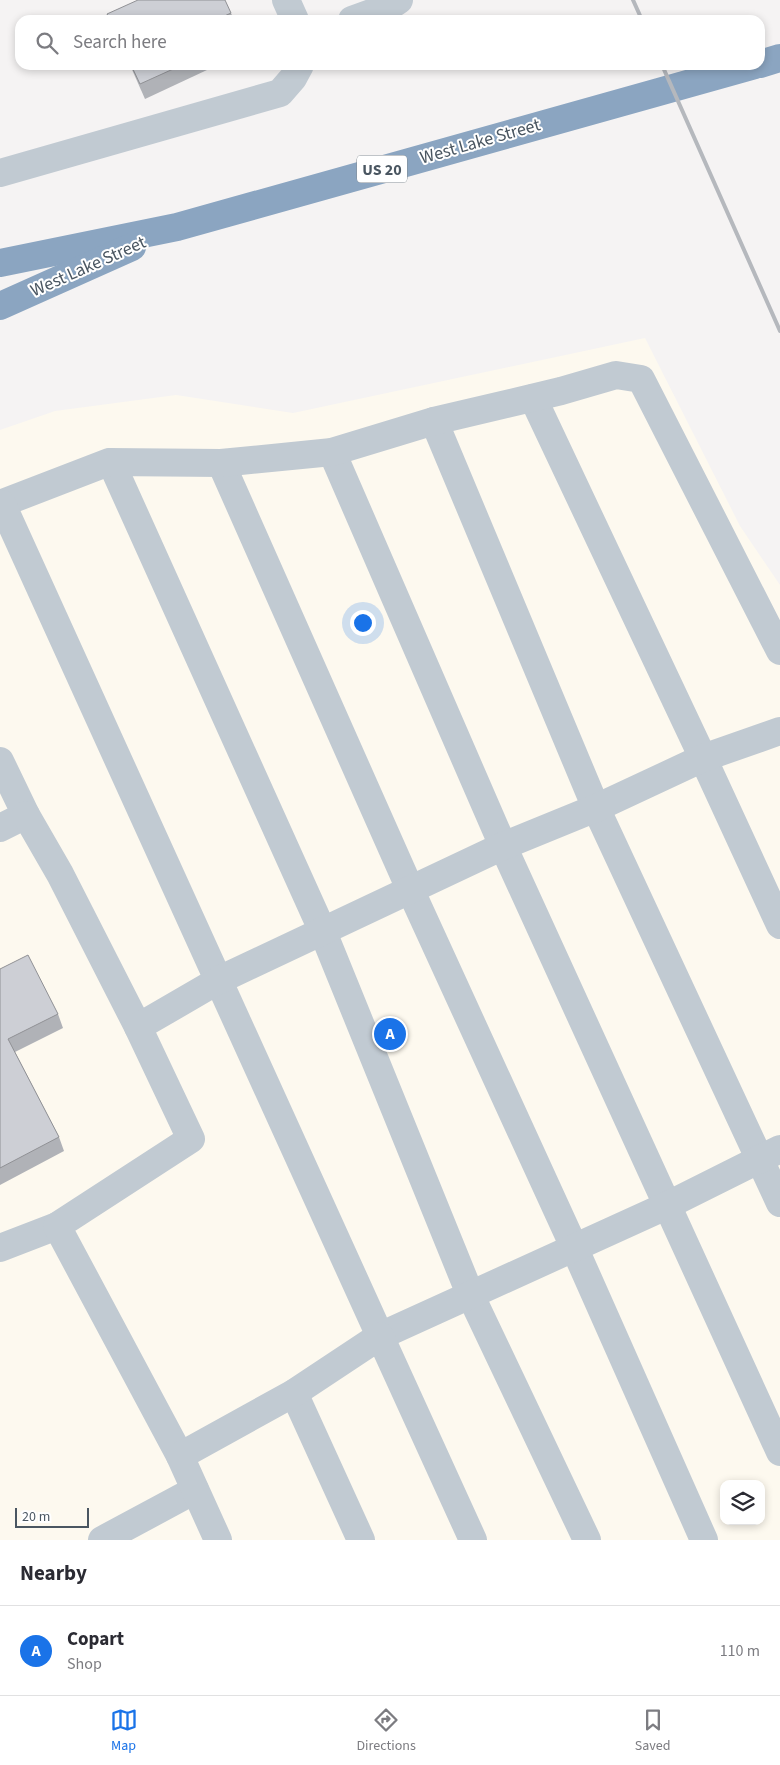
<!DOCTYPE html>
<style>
:root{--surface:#fff;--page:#f7f7f7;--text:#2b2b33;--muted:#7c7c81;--line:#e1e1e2;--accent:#1a73e8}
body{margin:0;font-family:"Source Sans 3",sans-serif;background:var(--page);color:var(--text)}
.controls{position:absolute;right:15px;bottom:15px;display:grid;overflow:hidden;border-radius:10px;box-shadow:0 2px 8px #0003}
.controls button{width:45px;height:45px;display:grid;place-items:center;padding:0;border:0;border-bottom:1px solid var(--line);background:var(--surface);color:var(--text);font:25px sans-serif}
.scale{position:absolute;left:15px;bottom:12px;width:74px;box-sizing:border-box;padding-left:5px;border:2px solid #4a5661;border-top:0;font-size:14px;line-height:18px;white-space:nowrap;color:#4a5661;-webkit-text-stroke:4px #fff;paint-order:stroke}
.you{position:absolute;left:362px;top:622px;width:18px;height:18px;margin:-12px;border:4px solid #fff;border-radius:50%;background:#1a73e8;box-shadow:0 0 0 8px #1a73e833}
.badge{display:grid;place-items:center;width:32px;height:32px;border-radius:50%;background:var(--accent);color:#fff;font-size:16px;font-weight:700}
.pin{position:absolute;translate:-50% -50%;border:2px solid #fff;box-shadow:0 1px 5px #0006}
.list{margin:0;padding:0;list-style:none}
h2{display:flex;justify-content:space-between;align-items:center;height:65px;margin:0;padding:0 20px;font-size:21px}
h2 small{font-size:16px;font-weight:400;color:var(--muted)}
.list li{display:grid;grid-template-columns:32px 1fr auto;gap:15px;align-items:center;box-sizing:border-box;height:90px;padding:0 20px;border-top:1px solid var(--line)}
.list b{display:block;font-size:19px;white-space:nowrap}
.list p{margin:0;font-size:16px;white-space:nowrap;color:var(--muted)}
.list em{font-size:16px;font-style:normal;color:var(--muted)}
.icon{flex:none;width:28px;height:28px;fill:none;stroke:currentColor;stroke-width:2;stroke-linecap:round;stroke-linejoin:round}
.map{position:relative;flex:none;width:780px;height:1540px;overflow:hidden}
.search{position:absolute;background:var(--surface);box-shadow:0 2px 8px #0003;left:15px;right:15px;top:15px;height:55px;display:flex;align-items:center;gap:12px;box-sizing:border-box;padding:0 18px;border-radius:15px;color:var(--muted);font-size:19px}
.sheet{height:155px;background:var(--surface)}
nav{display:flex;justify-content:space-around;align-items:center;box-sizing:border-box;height:70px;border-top:1px solid var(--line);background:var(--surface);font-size:14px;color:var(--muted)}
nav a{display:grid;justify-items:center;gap:2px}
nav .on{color:var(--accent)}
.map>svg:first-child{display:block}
.commercial{fill:#fdf9ef;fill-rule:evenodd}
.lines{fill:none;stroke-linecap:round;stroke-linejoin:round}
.minor{stroke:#c1cad2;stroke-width:28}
.highway{stroke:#8ba5c1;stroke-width:28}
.rail{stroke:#b5b8bd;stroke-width:4}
.wall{fill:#b0b2b7}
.building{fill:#cdcfd5;stroke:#909195}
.labels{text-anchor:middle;stroke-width:4;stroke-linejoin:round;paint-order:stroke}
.shield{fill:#fff;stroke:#808990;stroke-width:1}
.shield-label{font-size:16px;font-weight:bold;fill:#4a5661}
.street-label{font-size:18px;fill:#4a5661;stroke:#fff}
</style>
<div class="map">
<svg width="780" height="1540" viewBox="0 0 780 1540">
<rect width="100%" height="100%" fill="#f5f3f3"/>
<!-- commercial -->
<path class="commercial" d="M 645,338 L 740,526 L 780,585 L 780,1540 L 0,1540 L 0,430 L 55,411 L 176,395 L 293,413 ZM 724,1484 L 761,1484 L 761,1521 L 724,1521 Z"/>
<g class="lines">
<!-- minor -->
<g class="minor">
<path d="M 286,0 L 295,20"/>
<path d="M 352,20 L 390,6 L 399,0"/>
<path d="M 0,173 L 280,93 L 293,78 L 300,65"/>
<path d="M 533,398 L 703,758 L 780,925"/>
<path d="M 434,421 L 596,808 L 780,1203"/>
<path d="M 332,452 L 503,846 L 780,1452"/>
<path d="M 111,462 L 323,932 L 470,1294 L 587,1540"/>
<path d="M 221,463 L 410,889 L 574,1247 L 704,1540"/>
<path d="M 0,504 L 109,462 L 221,463 L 332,452 L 434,421 L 561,391 L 616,375 L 641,379 L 780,651"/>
<path d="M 2,504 L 380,1336 L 666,1206 L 780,1149"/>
<path d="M 0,761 L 26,815 L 0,828"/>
<path d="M 26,815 L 60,874 L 138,1027"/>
<path d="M 0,1248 L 57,1226"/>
<path d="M 294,1393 L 361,1540"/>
<path d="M 180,1456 L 57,1226 L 191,1139 L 138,1027 L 219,980 L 503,846 L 596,808 L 703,758 L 780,731"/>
<path d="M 102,1540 L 195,1490"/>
<path d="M 218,1540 L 180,1456 L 294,1393 L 380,1336 L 473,1540"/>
</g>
<!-- highway -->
<g class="highway">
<path d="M 760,64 L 780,58"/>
<path d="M 0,263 L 177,227 L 755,65"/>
<path d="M 0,306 L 132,247"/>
</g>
<!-- rail -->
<g class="rail">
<path d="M 633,0 L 642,20"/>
<path d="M 662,65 L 780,331"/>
</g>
</g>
<!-- wall -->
<g class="wall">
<path d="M 231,13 L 234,20 L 109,20 L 107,14 Z"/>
<path d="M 130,65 L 205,65 L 207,70 L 145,99 Z"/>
<path d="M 0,969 L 58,1014 L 63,1028 L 15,1052 L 59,1137 L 64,1151 L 0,1185 Z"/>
</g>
<!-- building -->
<g class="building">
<path d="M 138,0 L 225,0 L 231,13 L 216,20 L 110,20 L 107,14 Z"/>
<path d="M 131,65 L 182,65 L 140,84 Z"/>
<path d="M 28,955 L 58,1014 L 8,1039 L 59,1137 L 0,1168 L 0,969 Z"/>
</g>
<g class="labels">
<!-- shield labels -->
<rect class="shield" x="357" y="155.5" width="50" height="27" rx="4"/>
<g class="shield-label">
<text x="382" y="175">US 20</text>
</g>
<!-- street labels -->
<g class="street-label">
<text transform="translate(480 141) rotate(-16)" y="6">West Lake Street</text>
<text transform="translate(88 266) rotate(-24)" y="6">West Lake Street</text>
</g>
</g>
</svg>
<div class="controls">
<button><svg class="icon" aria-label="layers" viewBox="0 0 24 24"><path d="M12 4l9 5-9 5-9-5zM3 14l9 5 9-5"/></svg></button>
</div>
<div class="scale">20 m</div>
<div class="you"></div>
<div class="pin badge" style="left:390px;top:1034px">A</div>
<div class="search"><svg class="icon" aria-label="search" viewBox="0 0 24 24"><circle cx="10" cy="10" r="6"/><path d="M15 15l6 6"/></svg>Search here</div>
</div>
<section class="sheet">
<h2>Nearby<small></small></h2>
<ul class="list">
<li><span class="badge">A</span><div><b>Copart</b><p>Shop</p></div><em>110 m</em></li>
</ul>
</section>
<nav>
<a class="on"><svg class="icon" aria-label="map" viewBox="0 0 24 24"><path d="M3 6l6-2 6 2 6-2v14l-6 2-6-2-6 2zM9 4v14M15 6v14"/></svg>Map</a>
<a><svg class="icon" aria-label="directions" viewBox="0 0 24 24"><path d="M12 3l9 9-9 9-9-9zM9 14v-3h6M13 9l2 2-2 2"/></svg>Directions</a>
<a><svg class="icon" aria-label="saved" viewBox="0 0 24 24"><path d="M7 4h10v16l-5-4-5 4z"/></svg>Saved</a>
</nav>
